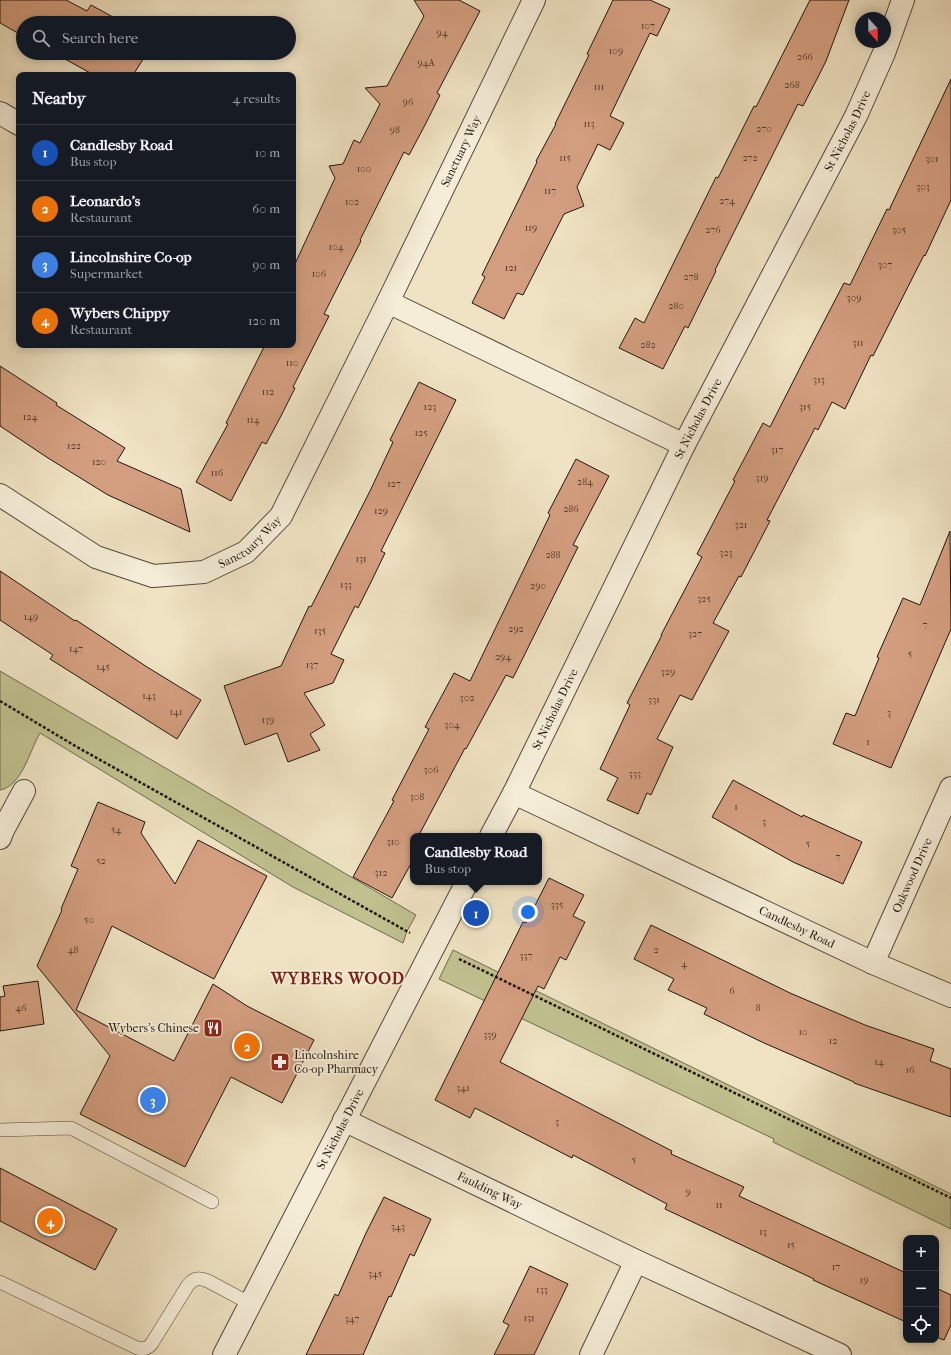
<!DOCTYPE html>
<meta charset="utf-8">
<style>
:root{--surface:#171b24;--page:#242831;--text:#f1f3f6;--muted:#9ea1a6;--line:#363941;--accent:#0f766e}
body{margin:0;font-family:"IM FELL French Canon",serif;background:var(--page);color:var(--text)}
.controls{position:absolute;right:12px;bottom:12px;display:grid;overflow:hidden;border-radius:8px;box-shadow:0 2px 10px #0003}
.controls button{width:36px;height:36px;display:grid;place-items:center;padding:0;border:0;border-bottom:1px solid var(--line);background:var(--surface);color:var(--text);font:20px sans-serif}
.compass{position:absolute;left:855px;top:12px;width:36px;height:36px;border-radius:50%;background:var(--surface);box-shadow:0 2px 10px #0003;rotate:158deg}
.you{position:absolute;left:528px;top:912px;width:14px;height:14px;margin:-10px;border:3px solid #fff;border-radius:50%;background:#1a73e8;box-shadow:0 0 0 6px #1a73e833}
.badge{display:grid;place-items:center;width:26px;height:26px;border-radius:50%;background:var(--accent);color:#fff;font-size:13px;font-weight:700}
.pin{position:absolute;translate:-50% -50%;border:2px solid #fff;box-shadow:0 1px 4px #0006}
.popup{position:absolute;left:410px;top:833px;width:132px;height:52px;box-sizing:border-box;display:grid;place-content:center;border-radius:8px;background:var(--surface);filter:drop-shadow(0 1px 3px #0005);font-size:13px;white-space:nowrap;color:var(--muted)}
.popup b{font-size:15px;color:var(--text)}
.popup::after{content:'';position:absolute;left:50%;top:100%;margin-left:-8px;border:8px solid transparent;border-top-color:var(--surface)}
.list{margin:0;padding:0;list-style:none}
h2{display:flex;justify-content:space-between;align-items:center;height:52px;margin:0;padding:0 16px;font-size:17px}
h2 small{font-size:13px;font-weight:400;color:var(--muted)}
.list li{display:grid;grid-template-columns:26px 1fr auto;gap:12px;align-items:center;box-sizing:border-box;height:56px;padding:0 16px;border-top:1px solid var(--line)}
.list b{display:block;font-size:15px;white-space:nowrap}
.list p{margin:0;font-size:13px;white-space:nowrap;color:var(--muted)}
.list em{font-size:13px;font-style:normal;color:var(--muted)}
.icon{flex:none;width:22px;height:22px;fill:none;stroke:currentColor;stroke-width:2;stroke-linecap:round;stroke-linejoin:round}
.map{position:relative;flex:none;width:951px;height:1355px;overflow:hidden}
.search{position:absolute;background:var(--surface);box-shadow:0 2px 10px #0003;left:16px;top:16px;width:280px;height:44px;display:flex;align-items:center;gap:10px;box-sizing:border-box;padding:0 14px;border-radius:22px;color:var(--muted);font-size:15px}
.panel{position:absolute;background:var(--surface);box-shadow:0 2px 10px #0003;left:16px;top:72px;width:280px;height:276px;border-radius:8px}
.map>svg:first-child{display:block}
.green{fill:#c0c18f;stroke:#706b4f}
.building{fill:#d39e7f;stroke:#20150f}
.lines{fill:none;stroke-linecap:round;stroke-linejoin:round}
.service-casing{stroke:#54483c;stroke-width:14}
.minor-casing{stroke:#54483c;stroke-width:24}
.path{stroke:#20150f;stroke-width:2.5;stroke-dasharray:3 2;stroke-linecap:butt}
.service{stroke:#f5edd8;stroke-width:13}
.minor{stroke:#f5edd8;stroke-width:22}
.labels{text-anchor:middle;stroke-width:3.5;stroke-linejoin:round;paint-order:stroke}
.number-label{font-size:10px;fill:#4d372b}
.street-label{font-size:12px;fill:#20150f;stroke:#f5edd8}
.poi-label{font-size:12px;fill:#20150f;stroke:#f5edd8;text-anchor:end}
.district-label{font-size:16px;font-weight:bold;letter-spacing:1px;fill:#7a1f14;stroke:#f5edd8}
</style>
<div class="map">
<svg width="951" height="1355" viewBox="0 0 951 1355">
<rect width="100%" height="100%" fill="#efe3c3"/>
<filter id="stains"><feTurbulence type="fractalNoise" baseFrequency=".005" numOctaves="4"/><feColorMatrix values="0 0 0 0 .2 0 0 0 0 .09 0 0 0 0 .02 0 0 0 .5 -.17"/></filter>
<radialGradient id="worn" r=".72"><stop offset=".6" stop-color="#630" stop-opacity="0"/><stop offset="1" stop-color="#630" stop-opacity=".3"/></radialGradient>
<!-- green -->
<g class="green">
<path d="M 0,671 L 416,915 L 407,931 L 403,943 L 293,887 L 40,733 C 30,750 22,786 0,790 Z"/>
<path d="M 453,950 L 951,1194 L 951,1229 L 773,1142 L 774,1139 L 439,979 Z"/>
</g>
<!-- building -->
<g class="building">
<path d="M 0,0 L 66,0 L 87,11 L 91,5 L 124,23 L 23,23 L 23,36 L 0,23 Z"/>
<path d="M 414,0 L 459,0 L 480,11 L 437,93 L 440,95 L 425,125 L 409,155 L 404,152 L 360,240 L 361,241 L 324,314 L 329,316 L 293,387 L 295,388 L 281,416 L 266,444 L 262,442 L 231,501 L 196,482 L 228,424 L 226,423 L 265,345 L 293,345 L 293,268 L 335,178 L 329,166 L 343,164 L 354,140 L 360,143 L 380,104 L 365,88 L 387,86 L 424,16 Z"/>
<path d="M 613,0 L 650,0 L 670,9 L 657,36 L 650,33 L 610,116 L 624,123 L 610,150 L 598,144 L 577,187 L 584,206 L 564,214 L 523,295 L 517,293 L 504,319 L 472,303 L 485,277 L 482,275 L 523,191 L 537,162 L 536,161 L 556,124 L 555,124 L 589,55 L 587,54 Z"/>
<path d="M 810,0 L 849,0 L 826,61 L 817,79 L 803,106 L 798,104 L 715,270 L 716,271 L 688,328 L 685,326 L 663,369 L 619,348 L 635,318 L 644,323 L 716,177 L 718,178 L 754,106 L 756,107 Z"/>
<path d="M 54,53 L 147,53 L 133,75 L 94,75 Z"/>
<path d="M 951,79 L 951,200 L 925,256 L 924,255 L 873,356 L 871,355 L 845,409 L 832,402 L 818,430 L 815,428 L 767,520 L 770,521 L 741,577 L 739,576 L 713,623 L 729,631 L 692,700 L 680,695 L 657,739 L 673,747 L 651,795 L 647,793 L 638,814 L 607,800 L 618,778 L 600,769 L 630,705 L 627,703 L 662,635 L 661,635 L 702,557 L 697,554 L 735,481 L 733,480 L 763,423 L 770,427 L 806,356 L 844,283 L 850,285 L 887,209 L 889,210 Z"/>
<path d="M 0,366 L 57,403 L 56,405 L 125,448 L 117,461 L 181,489 L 190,532 L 108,495 L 48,458 L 0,426 Z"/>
<path d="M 419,382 L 456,400 L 381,551 L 385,553 L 372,580 L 358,608 L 355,606 L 331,654 L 344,660 L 333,683 L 304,693 L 325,725 L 310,734 L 320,750 L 288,762 L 277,733 L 245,745 L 224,686 L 281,666 L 309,606 L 311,607 L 371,489 L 393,442 L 390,440 Z"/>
<path d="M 576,459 L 609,476 L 573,545 L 578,547 L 513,678 L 506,675 L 466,749 L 465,748 L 419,835 L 421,836 L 413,836 L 413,860 L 392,898 L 353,877 L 394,801 L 392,800 L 429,729 L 425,727 L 454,673 L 470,681 L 550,515 L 548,513 Z"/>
<path d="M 950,531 L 951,629 L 891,768 L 833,744 L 846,713 L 855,716 L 879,658 L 877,657 L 903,598 L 920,605 Z"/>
<path d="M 0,571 L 75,621 L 76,620 L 147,667 L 201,700 L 177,739 L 50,659 L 53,655 L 0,620 Z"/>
<path d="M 733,780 L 802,817 L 803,815 L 862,842 L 843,884 L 793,862 L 712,817 Z"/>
<path d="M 98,802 L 145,822 L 141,833 L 175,884 L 198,840 L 267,876 L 214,979 L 112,926 L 76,1010 L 174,1061 L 213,984 L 247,1006 L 314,1040 L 282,1103 L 231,1077 L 185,1167 L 80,1114 L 110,1056 L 37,966 L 62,910 L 61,909 L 78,869 L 71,866 Z"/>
<path d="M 549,878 L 584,895 L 573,916 L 585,922 L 566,960 L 560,957 L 544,989 L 538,986 L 500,1062 L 672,1151 L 671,1154 L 744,1187 L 739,1196 L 906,1273 L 906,1322 L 813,1280 L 814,1279 L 665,1209 L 667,1204 L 573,1155 L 572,1158 L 475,1108 L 470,1118 L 435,1100 L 523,922 L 526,923 Z"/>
<path d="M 651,925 L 790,993 L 865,1025 L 934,1049 L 930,1061 L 951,1069 L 951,1117 L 854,1083 L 854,1082 L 764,1043 L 704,1014 L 707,1008 L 668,990 L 674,979 L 634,959 Z"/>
<path d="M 38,981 L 44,1024 L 0,1031 L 0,997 L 5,996 L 3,986 Z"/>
<path d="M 0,1168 L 117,1229 L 95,1270 L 0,1221 Z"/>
<path d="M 384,1197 L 431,1219 L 414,1256 L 410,1254 L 391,1297 L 389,1296 L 363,1355 L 306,1355 L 335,1294 L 338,1296 L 366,1233 Z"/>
<path d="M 530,1266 L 568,1284 L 534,1355 L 494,1355 L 509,1325 L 503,1322 Z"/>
<path d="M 936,1288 L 951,1295 L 951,1325 L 944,1340 L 936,1337 Z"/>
</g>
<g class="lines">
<defs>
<g id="service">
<path d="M 0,1130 L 71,1128 L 212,1202"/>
<path d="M 0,1282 L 137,1348 C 144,1349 148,1349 152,1343 L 188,1285 C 194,1278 199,1277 208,1281 L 251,1304"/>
</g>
<g id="minor">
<path d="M 0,113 L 19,124"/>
<path d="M 388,302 L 684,445"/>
<path id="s1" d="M 0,495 L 96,557 L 153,576 L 204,572 L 246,552 L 281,516 L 388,302 L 534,0"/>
<path id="s2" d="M 514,793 L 873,963 L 951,996"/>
<path id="s3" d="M 491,836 L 514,793 L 684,445 L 856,116 L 884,53 L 903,0"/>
<path d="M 0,838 L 3,830 L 24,791"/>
<path id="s4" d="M 873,963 L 951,788"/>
<path id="s5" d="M 344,1120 L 636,1261 L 840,1355"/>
<path id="s6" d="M 224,1355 L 467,882"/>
<path d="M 591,1355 L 636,1261"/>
</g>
</defs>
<!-- service casing -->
<use href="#service" class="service-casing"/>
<!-- minor casing -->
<use href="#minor" class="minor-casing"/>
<!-- path -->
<g class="path">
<path d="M 0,701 L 77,747 L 410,933"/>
<path d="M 459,959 L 951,1198"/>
</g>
<!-- service -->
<use href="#service" class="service"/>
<!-- minor -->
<use href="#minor" class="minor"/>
</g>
<!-- icons -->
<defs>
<symbol id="restaurant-square" viewBox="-11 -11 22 22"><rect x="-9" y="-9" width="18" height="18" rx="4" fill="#8f2418" stroke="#f5edd8"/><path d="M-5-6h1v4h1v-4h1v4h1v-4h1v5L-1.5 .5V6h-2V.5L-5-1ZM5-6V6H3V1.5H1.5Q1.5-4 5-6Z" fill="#fff"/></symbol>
<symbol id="pharmacy-square" viewBox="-11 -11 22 22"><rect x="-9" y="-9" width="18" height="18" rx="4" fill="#8f2418" stroke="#f5edd8"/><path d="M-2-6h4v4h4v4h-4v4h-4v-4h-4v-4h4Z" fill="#fff"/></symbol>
</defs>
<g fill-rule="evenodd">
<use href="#restaurant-square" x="202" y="1017" width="22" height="22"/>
<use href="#pharmacy-square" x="269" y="1051" width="22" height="22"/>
</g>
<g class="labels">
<!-- number labels -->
<g class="number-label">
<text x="648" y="29">107</text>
<text x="442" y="36">94</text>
<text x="616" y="54">109</text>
<text x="805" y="60">266</text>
<text x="426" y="66">94A</text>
<text x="792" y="88">268</text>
<text x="599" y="90">111</text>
<text x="408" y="105">96</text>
<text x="589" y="127">113</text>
<text x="764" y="132">270</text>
<text x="395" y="133">98</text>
<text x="565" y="161">115</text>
<text x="750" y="161">272</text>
<text x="932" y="162">301</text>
<text x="364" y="172">100</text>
<text x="923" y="190">303</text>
<text x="550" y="194">117</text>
<text x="727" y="204">274</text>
<text x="352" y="205">102</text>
<text x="531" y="231">119</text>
<text x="713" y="233">276</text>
<text x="899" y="233">305</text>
<text x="336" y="250">104</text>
<text x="885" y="268">307</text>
<text x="511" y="271">121</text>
<text x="319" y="277">106</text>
<text x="691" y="280">278</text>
<text x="854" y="301">309</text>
<text x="676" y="309">280</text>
<text x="858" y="346">311</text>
<text x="648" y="348">282</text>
<text x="292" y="366">110</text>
<text x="819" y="383">313</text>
<text x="268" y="395">112</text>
<text x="430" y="410">123</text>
<text x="805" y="410">315</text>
<text x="30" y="420">124</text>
<text x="253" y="423">114</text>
<text x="421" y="436">125</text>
<text x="74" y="449">122</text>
<text x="777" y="453">317</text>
<text x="99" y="465">120</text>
<text x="217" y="476">116</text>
<text x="762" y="481">319</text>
<text x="585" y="485">284</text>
<text x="394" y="487">127</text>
<text x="571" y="512">286</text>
<text x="381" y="514">129</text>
<text x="741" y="528">321</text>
<text x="726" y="556">323</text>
<text x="553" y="558">288</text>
<text x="361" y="562">131</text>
<text x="346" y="588">133</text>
<text x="538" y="589">290</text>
<text x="704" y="602">325</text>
<text x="31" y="620">149</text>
<text x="925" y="628">7</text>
<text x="516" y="632">292</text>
<text x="320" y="634">135</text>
<text x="695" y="637">327</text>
<text x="76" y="652">147</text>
<text x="910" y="657">5</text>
<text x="503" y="660">294</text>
<text x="312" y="668">137</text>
<text x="103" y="670">145</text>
<text x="668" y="675">329</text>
<text x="149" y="699">143</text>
<text x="467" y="701">302</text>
<text x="654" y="703">331</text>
<text x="176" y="715">141</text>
<text x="889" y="716">3</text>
<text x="268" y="723">139</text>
<text x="452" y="728">304</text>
<text x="868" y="745">1</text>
<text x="431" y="773">306</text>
<text x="635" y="777">333</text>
<text x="417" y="800">308</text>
<text x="736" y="810">1</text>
<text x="764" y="825">3</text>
<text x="116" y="833">54</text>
<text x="393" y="845">310</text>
<text x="808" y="847">5</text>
<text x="838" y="860">7</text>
<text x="101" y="864">52</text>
<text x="381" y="876">312</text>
<text x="557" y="908">335</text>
<text x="89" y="923">50</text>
<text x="73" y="953">48</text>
<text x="656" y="953">2</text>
<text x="526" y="959">337</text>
<text x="684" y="967">4</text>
<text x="732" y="994">6</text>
<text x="21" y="1011">46</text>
<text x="758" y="1011">8</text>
<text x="803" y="1035">10</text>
<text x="490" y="1038">339</text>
<text x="833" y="1044">12</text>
<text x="879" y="1065">14</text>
<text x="910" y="1073">16</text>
<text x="463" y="1091">341</text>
<text x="557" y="1125">3</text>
<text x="634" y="1163">5</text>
<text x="688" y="1195">9</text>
<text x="719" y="1208">11</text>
<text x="398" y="1230">343</text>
<text x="763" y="1235">13</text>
<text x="791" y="1248">15</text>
<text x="836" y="1270">17</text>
<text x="375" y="1277">345</text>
<text x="864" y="1283">19</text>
<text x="542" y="1293">133</text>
<text x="529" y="1321">131</text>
<text x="352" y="1322">347</text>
</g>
<!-- street labels -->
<g class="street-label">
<text dy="4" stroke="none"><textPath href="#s3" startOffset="790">St Nicholas Drive</textPath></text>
<text dy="4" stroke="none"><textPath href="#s1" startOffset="729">Sanctuary Way</textPath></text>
<text dy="4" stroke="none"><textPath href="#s3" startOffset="466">St Nicholas Drive</textPath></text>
<text dy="4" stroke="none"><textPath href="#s1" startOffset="281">Sanctuary Way</textPath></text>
<text dy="4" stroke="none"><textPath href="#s3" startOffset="142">St Nicholas Drive</textPath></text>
<text dy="4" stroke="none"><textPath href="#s4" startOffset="96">Oakwood Drive</textPath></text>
<text dy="4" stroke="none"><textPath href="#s2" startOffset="313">Candlesby Road</textPath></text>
<text dy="4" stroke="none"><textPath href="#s6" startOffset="254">St Nicholas Drive</textPath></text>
<text dy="4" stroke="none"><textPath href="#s5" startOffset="162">Faulding Way</textPath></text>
</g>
<!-- poi labels -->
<g class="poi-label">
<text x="199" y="1032">Wybers's Chinese</text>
<text x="294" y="1059" text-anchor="start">Lincolnshire<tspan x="294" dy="14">Co-op Pharmacy</tspan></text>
</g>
<!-- district labels -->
<g class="district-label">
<text x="338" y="984">WYBERS WOOD</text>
</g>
</g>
<rect width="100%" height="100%" filter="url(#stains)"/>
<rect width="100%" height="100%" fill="url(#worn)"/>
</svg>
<div class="controls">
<button>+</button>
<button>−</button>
<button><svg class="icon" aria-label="locate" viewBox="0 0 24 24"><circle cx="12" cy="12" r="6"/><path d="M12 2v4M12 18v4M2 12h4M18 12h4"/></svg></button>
</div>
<svg class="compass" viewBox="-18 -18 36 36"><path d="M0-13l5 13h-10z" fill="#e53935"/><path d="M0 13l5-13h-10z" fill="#9ea1a6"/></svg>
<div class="you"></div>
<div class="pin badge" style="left:476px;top:913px;background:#1a4fb4">1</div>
<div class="popup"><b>Candlesby Road</b>Bus stop</div>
<div class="pin badge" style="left:247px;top:1046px;background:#e8710a">2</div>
<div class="pin badge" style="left:153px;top:1100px;background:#3f7fe0">3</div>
<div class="pin badge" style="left:50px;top:1221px;background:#e8710a">4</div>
<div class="search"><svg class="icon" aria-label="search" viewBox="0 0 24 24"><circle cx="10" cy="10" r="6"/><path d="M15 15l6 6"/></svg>Search here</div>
<section class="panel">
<h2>Nearby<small>4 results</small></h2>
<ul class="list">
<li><span class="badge" style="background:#1a4fb4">1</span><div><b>Candlesby Road</b><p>Bus stop</p></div><em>10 m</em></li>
<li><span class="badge" style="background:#e8710a">2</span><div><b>Leonardo's</b><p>Restaurant</p></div><em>60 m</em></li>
<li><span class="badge" style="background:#3f7fe0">3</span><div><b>Lincolnshire Co-op</b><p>Supermarket</p></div><em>90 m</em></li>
<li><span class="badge" style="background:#e8710a">4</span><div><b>Wybers Chippy</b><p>Restaurant</p></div><em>120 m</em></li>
</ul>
</section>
</div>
